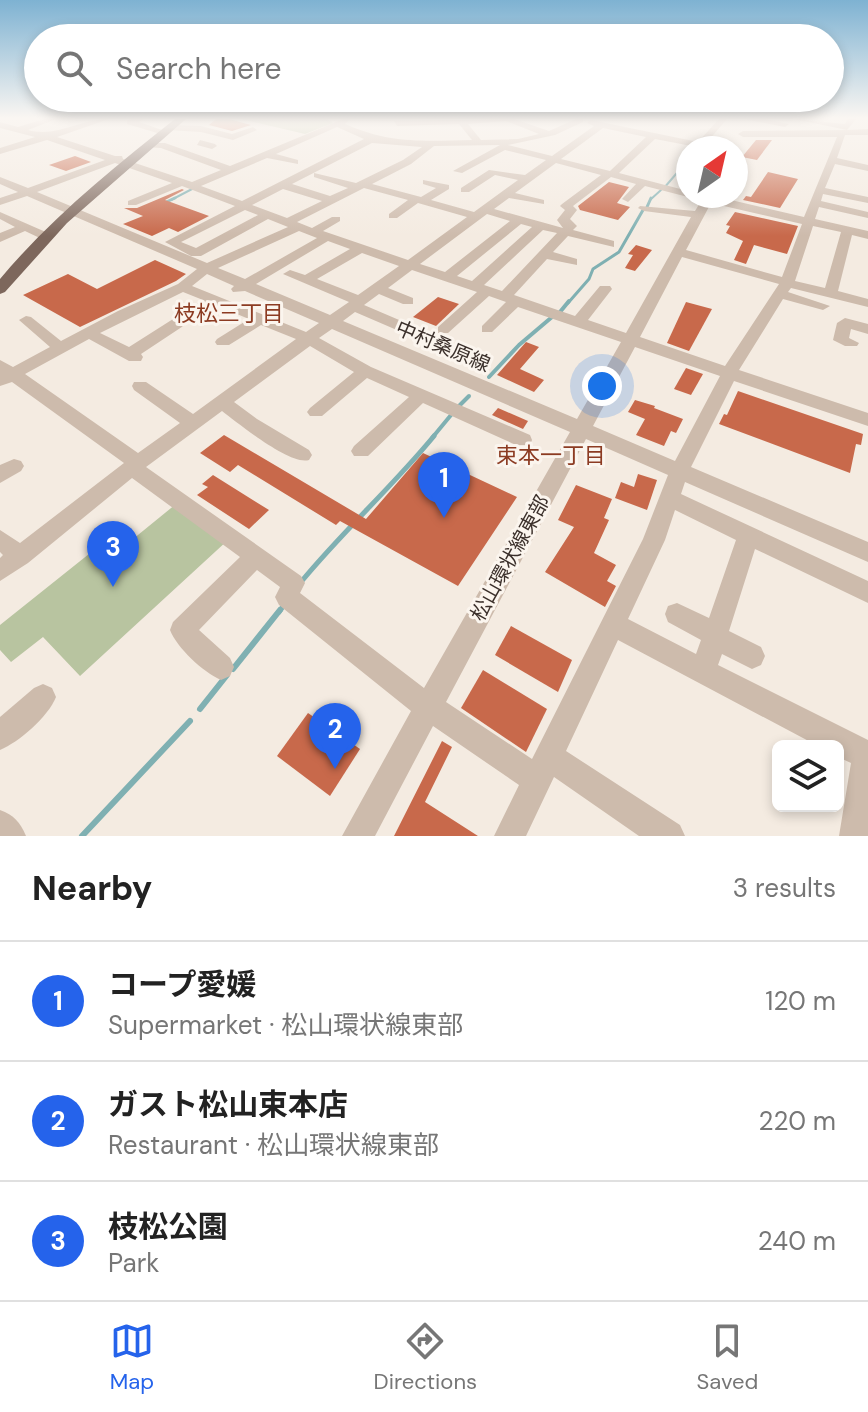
<!DOCTYPE html>
<meta charset="utf-8">
<style>
:root{--surface:#fff;--page:#f6f6f6;--text:#222;--muted:#767676;--line:#e0e0e0;--accent:#2563eb}
body{margin:0;font-family:"DM Sans","Noto Sans JP",sans-serif;background:var(--page);color:var(--text)}
.controls{position:absolute;right:24px;bottom:24px;display:grid;overflow:hidden;border-radius:12px;box-shadow:0 4px 12px #0003}
.controls button{width:72px;height:72px;display:grid;place-items:center;padding:0;border:0;border-bottom:2px solid var(--line);background:var(--surface);color:var(--text);font:40px sans-serif}
.compass{position:absolute;left:676px;top:136px;width:72px;height:72px;border-radius:50%;background:var(--surface);box-shadow:0 4px 12px #0003;rotate:34deg}
.you{position:absolute;left:602px;top:386px;width:28px;height:28px;margin:-20px;border:6px solid #fff;border-radius:50%;background:#1a73e8;box-shadow:0 0 0 12px #1a73e833}
.badge{display:grid;place-items:center;width:52px;height:52px;border-radius:50%;background:var(--accent);color:#fff;font-size:26px;font-weight:700}
.pin{position:absolute;translate:-50% -66px;filter:drop-shadow(0 2px 4px #0008)}
.pin::after{content:'';position:absolute;top:42px;width:28px;height:24px;background:inherit;clip-path:polygon(0 0,100% 0,50% 100%)}
.list{margin:0;padding:0;list-style:none}
h2{display:flex;justify-content:space-between;align-items:center;height:104px;margin:0;padding:0 32px;font-size:34px}
h2 small{font-size:26px;font-weight:400;color:var(--muted)}
.list li{display:grid;grid-template-columns:52px 1fr auto;gap:24px;align-items:center;box-sizing:border-box;height:120px;padding:0 32px;border-top:2px solid var(--line)}
.list b{display:block;font-size:30px;white-space:nowrap}
.list p{margin:0;font-size:26px;white-space:nowrap;color:var(--muted)}
.list em{font-size:26px;font-style:normal;color:var(--muted)}
.icon{flex:none;width:44px;height:44px;fill:none;stroke:currentColor;stroke-width:2;stroke-linecap:round;stroke-linejoin:round}
.map{position:relative;flex:none;width:868px;height:836px;overflow:hidden}
.search{position:absolute;background:var(--surface);box-shadow:0 4px 12px #0003;left:24px;right:24px;top:24px;height:88px;display:flex;align-items:center;gap:20px;box-sizing:border-box;padding:0 28px;border-radius:44px;color:var(--muted);font-size:30px}
.sheet{height:464px;background:var(--surface)}
nav{display:flex;justify-content:space-around;align-items:center;box-sizing:border-box;height:112px;border-top:2px solid var(--line);background:var(--surface);font-size:22px;color:var(--muted)}
nav a{display:grid;justify-items:center;gap:4px}
nav .on{color:var(--accent)}
.map>svg:first-child{display:block}
.green{fill:#b8c4a0}
.lines{fill:none;stroke-linecap:round;stroke-linejoin:round}
.stream-far4{stroke:#7fb0b2;stroke-width:2}
.stream-far3{stroke:#7fb0b2;stroke-width:3}
.stream-far2{stroke:#7fb0b2;stroke-width:4}
.stream-far1{stroke:#7fb0b2;stroke-width:5}
.stream{stroke:#7fb0b2;stroke-width:6}
.building{fill:#c8694b}
.minor{fill:#cdbbac;fill-rule:evenodd}
.major{fill:#7d675c;fill-rule:evenodd}
.labels{text-anchor:middle;stroke-width:6;stroke-linejoin:round;paint-order:stroke}
.street-label{font-size:20px;fill:#3b302b;stroke:#fbf5ee}
.neighbourhood-label{font-size:22px;fill:#8c3b22;stroke:#fbf5ee}
</style>
<div class="map">
<svg width="868" height="836" viewBox="0 0 868 836">
<rect width="100%" height="100%" fill="#f4ebe1"/>
<!-- green -->
<g class="green">
<path d="M 241,119 L 327,119 L 333,123 L 305,134 Z"/>
<path d="M 176,504 L 228,540 L 80,676 L 43,637 L 11,662 L 0,650 L 0,625 L 109,538 L 122,548 Z"/>
</g>
<g class="lines">
<!-- stream-far4 -->
<g class="stream-far4">
<path d="M 664,188 L 688,160"/>
<path d="M 171,200 L 194,188"/>
<path d="M 650,200 L 661,190"/>
</g>
<!-- stream-far3 -->
<g class="stream-far3">
<path d="M 164,203 L 175,198"/>
<path d="M 647,207 L 651,198"/>
<path d="M 568,303 L 589,279 L 593,269 L 619,252 L 643,210"/>
</g>
<!-- stream-far2 -->
<g class="stream-far2">
<path d="M 560,312 L 569,301"/>
<path d="M 489,377 L 519,345 L 552,317"/>
<path d="M 457,408 L 469,396"/>
<path d="M 432,438 L 451,415"/>
</g>
<!-- stream-far1 -->
<g class="stream-far1">
<path d="M 301,582 C 343,531 392,487 434,436"/>
<path d="M 279,612 L 284,605"/>
</g>
<!-- stream -->
<g class="stream">
<path d="M 233,669 L 280,610"/>
<path d="M 200,709 L 227,675"/>
<path d="M 82,836 L 190,721"/>
</g>
</g>
<!-- building -->
<g class="building">
<path d="M 216,119 L 229,119 L 251,125 L 232,131 L 209,125 Z"/>
<path d="M 756,140 L 772,140 L 757,160 L 742,157 Z"/>
<path d="M 75,156 L 91,162 L 66,171 L 49,165 Z"/>
<path d="M 768,172 L 798,179 L 780,208 L 743,200 L 746,196 L 751,197 Z"/>
<path d="M 609,182 L 629,187 L 617,203 L 630,207 L 618,220 L 580,210 L 578,206 Z"/>
<path d="M 182,189 L 184,190 L 165,200 L 209,216 L 178,232 L 169,228 L 152,236 L 123,224 L 143,216 L 124,208 L 137,208 Z"/>
<path d="M 735,212 L 798,226 L 787,254 L 754,245 L 746,264 L 734,260 L 743,241 L 726,233 L 730,226 L 726,225 Z"/>
<path d="M 636,245 L 652,250 L 635,271 L 625,268 L 633,255 L 628,254 Z"/>
<path d="M 155,260 L 186,274 L 176,281 L 80,327 L 23,295 L 68,274 L 97,289 Z"/>
<path d="M 438,297 L 459,304 L 436,326 L 413,317 Z"/>
<path d="M 686,302 L 712,309 L 689,351 L 667,343 Z"/>
<path d="M 526,342 L 539,347 L 520,369 L 544,380 L 534,392 L 497,375 Z"/>
<path d="M 686,368 L 703,374 L 691,395 L 674,389 Z"/>
<path d="M 738,391 L 863,434 L 861,445 L 856,444 L 850,473 L 719,424 L 724,414 L 727,415 Z"/>
<path d="M 635,400 L 655,406 L 654,408 L 683,419 L 676,433 L 671,431 L 664,446 L 636,435 L 645,419 L 628,412 Z"/>
<path d="M 498,408 L 528,421 L 523,429 L 492,415 Z"/>
<path d="M 224,435 L 366,519 L 423,453 L 517,497 L 458,586 L 340,521 L 336,525 L 238,465 L 230,472 L 200,453 Z"/>
<path d="M 638,474 L 657,480 L 647,510 L 615,498 L 621,482 L 634,487 Z"/>
<path d="M 213,475 L 269,510 L 249,529 L 197,495 L 208,487 L 202,484 Z"/>
<path d="M 576,485 L 612,499 L 604,518 L 609,520 L 594,553 L 616,565 L 607,581 L 616,586 L 605,607 L 545,572 L 574,527 L 558,520 Z"/>
<path d="M 511,626 L 572,660 L 558,692 L 495,655 Z"/>
<path d="M 483,670 L 547,709 L 526,752 L 461,708 Z"/>
<path d="M 308,713 L 360,749 L 330,796 L 277,756 Z"/>
<path d="M 442,741 L 452,747 L 425,802 L 478,836 L 394,836 Z"/>
</g>
<g class="lines">
<!-- minor -->
<g class="minor">
<path d="M 44,119 L 56,119 L 28,130 C 56,138 80,119 109,119 L 57,137 L 115,156 L 122,156 L 123,159 L 192,182 L 221,170 L 161,148 L 146,147 L 146,143 L 165,143 L 230,166 L 343,119 L 350,119 L 345,124 C 391,144 422,141 472,140 L 459,124 L 397,126 L 394,121 L 514,119 L 549,131 L 576,119 L 583,119 L 583,122 L 555,135 L 508,145 L 552,156 L 594,126 L 587,123 L 591,120 L 698,142 L 719,119 L 727,119 L 702,148 L 655,139 L 619,173 L 688,191 L 688,196 L 692,196 L 688,197 L 645,186 L 628,202 L 622,199 L 636,184 L 611,177 L 573,206 L 577,210 L 570,219 L 577,226 L 573,230 L 614,241 L 614,247 L 568,236 L 553,252 L 577,259 L 577,265 L 547,259 L 514,295 L 575,316 L 600,286 L 610,286 L 612,289 L 588,320 L 626,333 L 691,217 L 644,211 L 638,208 L 640,206 L 695,211 L 701,201 L 694,196 L 714,196 L 804,217 L 837,137 L 743,137 L 738,134 L 743,131 L 847,130 L 794,119 L 845,124 L 848,119 L 856,119 L 847,130 L 868,129 L 868,135 L 845,135 L 837,158 L 868,165 L 868,171 L 835,164 L 825,188 L 868,197 L 868,203 L 823,194 L 821,201 L 868,212 L 868,218 L 819,207 L 815,219 L 868,231 L 868,239 L 852,235 L 838,291 L 868,299 L 868,307 L 791,288 L 788,292 L 830,306 L 823,310 L 783,299 L 739,370 L 868,413 L 868,426 L 734,381 L 691,467 L 868,542 L 868,562 L 685,482 L 681,494 L 868,581 L 868,603 L 755,549 L 729,631 L 761,647 L 765,656 L 761,665 L 752,669 L 722,654 L 718,665 L 868,740 L 868,836 L 839,836 L 851,763 L 838,757 L 838,746 L 818,746 L 618,640 L 566,751 L 680,825 L 685,836 L 639,836 L 554,777 L 526,836 L 494,836 L 519,785 L 433,726 L 375,836 L 342,836 L 411,711 L 279,605 L 275,597 L 280,587 L 257,570 L 199,630 L 230,658 L 234,667 L 230,676 L 221,680 C 203,672 177,648 170,630 L 173,622 L 240,557 L 132,478 L 28,563 L 0,581 L 0,558 L 3,555 L 0,552 L 0,530 L 20,543 L 124,463 L 12,382 L 0,386 L 0,360 L 13,367 L 50,347 L 19,320 L 26,316 L 31,317 L 61,341 L 118,311 L 178,284 L 197,269 L 27,196 L 0,205 L 0,198 L 18,192 L 0,184 L 0,177 L 28,188 L 105,160 L 47,140 L 0,154 L 0,148 L 35,137 L 0,128 L 0,122 L 18,127 ZM 506,121 L 539,134 L 518,139 L 481,140 L 468,124 ZM 337,127 L 364,139 L 242,201 L 201,186 L 267,158 L 298,164 L 298,160 L 276,154 ZM 603,128 L 646,137 L 610,171 L 561,159 ZM 372,143 L 422,147 L 403,160 L 356,183 L 314,173 L 314,177 L 348,188 L 330,196 L 292,184 ZM 500,145 L 453,171 L 462,173 L 505,150 L 546,160 L 525,175 L 489,170 L 461,188 L 461,192 L 469,192 L 495,175 L 518,180 L 474,212 L 431,200 L 449,189 L 449,185 L 423,180 L 423,184 L 436,188 L 421,197 L 372,184 L 411,164 L 434,146 ZM 115,163 L 172,183 L 128,201 L 128,205 L 136,205 L 182,186 L 235,206 L 165,242 L 191,256 L 201,256 L 268,219 L 288,227 L 207,263 L 37,192 ZM 556,163 L 601,175 L 562,204 L 560,206 L 565,210 L 557,220 L 563,228 L 494,209 L 509,198 L 544,204 L 544,200 L 515,193 ZM 364,188 L 408,200 L 389,214 L 389,218 L 397,218 L 418,203 L 467,217 L 408,260 L 323,231 L 340,221 L 340,217 L 332,217 L 312,228 L 297,222 ZM 283,189 L 322,201 L 287,218 L 252,205 ZM 711,203 L 802,224 L 782,277 L 686,250 ZM 245,210 L 258,215 L 196,248 L 181,242 ZM 487,214 L 510,221 L 445,272 L 420,264 ZM 521,224 L 532,227 L 472,281 L 457,276 ZM 813,226 L 841,232 L 825,288 L 795,281 ZM 543,230 L 557,233 L 502,291 L 484,285 ZM 299,231 L 317,238 L 245,279 L 218,268 ZM 328,241 L 350,249 L 305,275 L 290,270 L 283,274 L 349,302 L 330,315 L 256,284 ZM 362,253 L 399,266 L 358,295 L 317,279 ZM 682,257 L 779,284 L 725,366 L 640,337 ZM 412,270 L 477,292 L 438,327 L 438,333 L 448,333 L 489,296 L 506,302 L 482,326 L 482,332 L 492,332 L 518,307 L 621,342 L 577,419 L 343,321 L 355,312 L 434,346 L 446,346 L 448,343 L 446,340 L 364,305 L 379,294 L 403,304 L 413,304 L 413,298 L 388,288 ZM 207,274 L 234,286 L 231,289 L 233,292 L 245,291 L 319,323 L 306,332 L 192,286 ZM 183,292 L 203,300 L 129,347 L 100,333 ZM 215,305 L 249,319 L 217,339 L 215,342 L 217,345 L 229,345 L 261,325 L 296,339 L 193,414 L 146,382 L 134,382 L 132,386 L 134,390 L 180,423 L 138,453 L 25,374 L 89,339 L 129,361 L 141,361 L 143,357 L 141,354 ZM 332,329 L 570,432 L 424,688 L 300,593 L 305,583 L 301,576 L 146,467 L 222,411 C 238,423 290,466 309,460 L 312,455 L 309,450 L 257,419 L 234,402 L 310,346 L 354,372 L 310,408 L 307,412 L 310,416 L 322,416 L 367,378 L 409,397 L 354,446 L 351,451 L 354,456 L 368,456 L 423,403 L 516,445 L 530,445 L 532,440 L 530,435 L 371,367 L 319,338 ZM 635,347 L 720,376 L 675,461 L 593,426 ZM 586,439 L 668,475 L 643,539 L 532,759 L 446,702 ZM 675,510 L 736,540 L 709,618 L 677,603 L 668,606 L 665,614 L 668,622 L 701,640 L 696,654 L 628,619 L 665,540 Z"/>
<path d="M 132,119 L 144,119 L 139,122 L 168,132 L 164,135 L 127,124 L 127,120 Z"/>
<path d="M 744,119 L 765,119 L 789,124 L 785,127 Z"/>
<path d="M 170,125 L 201,126 L 232,134 L 253,127 L 257,130 L 233,140 L 201,132 L 167,130 Z"/>
<path d="M 200,140 L 215,144 L 217,146 L 212,149 L 197,145 Z"/>
<path d="M 688,155 L 688,163 L 683,163 L 683,158 Z"/>
<path d="M 0,212 L 48,233 L 50,236 L 44,240 L 25,231 L 0,242 L 0,233 L 15,227 L 0,219 Z"/>
<path d="M 845,318 L 868,324 L 868,334 L 851,329 L 849,338 L 859,343 L 857,346 L 845,346 L 833,340 L 837,323 Z"/>
<path d="M 14,459 L 21,461 L 24,466 L 21,471 L 0,483 L 0,465 Z"/>
<path d="M 43,684 L 52,688 L 56,697 C 48,717 19,742 0,750 L 0,717 L 34,688 Z"/>
<path d="M 0,810 C 14,815 20,822 26,836 L 0,836 Z"/>
</g>
<!-- major -->
<path class="major" d="M 175,119 L 186,119 L 67,223 L 5,292 L 0,294 L 0,279 C 51,218 113,168 175,119 Z"/>
</g>
<!-- sky -->
<linearGradient id="sky" x2="0" y2="1"><stop stop-color="#7eb2d2"/><stop offset="0.5" stop-color="#faf6f2"/><stop offset="1" stop-color="#faf6f2" stop-opacity="0"/></linearGradient>
<rect width="868" height="236" fill="url(#sky)"/>
<g class="labels">
<!-- street labels -->
<g class="street-label">
<text transform="translate(443 346) rotate(23)" y="7">中村桑原線</text>
<text transform="translate(510 558) rotate(-61)" y="7">松山環状線東部</text>
</g>
<!-- neighbourhood labels -->
<g class="neighbourhood-label">
<text x="229" y="321">枝松三丁目</text>
<text x="551" y="463">束本一丁目</text>
</g>
</g>
</svg>
<div class="controls">
<button><svg class="icon" aria-label="layers" viewBox="0 0 24 24"><path d="M12 4l9 5-9 5-9-5zM3 14l9 5 9-5"/></svg></button>
</div>
<svg class="compass" viewBox="-18 -18 36 36"><path d="M0-13l5 13h-10z" fill="#e53935"/><path d="M0 13l5-13h-10z" fill="#767676"/></svg>
<div class="you"></div>
<div class="pin badge" style="left:444px;top:518px">1</div>
<div class="pin badge" style="left:335px;top:769px">2</div>
<div class="pin badge" style="left:113px;top:587px">3</div>
<div class="search"><svg class="icon" aria-label="search" viewBox="0 0 24 24"><circle cx="10" cy="10" r="6"/><path d="M15 15l6 6"/></svg>Search here</div>
</div>
<section class="sheet">
<h2>Nearby<small>3 results</small></h2>
<ul class="list">
<li><span class="badge">1</span><div><b>コープ愛媛</b><p>Supermarket · 松山環状線東部</p></div><em>120 m</em></li>
<li><span class="badge">2</span><div><b>ガスト松山束本店</b><p>Restaurant · 松山環状線東部</p></div><em>220 m</em></li>
<li><span class="badge">3</span><div><b>枝松公園</b><p>Park</p></div><em>240 m</em></li>
</ul>
</section>
<nav>
<a class="on"><svg class="icon" aria-label="map" viewBox="0 0 24 24"><path d="M3 6l6-2 6 2 6-2v14l-6 2-6-2-6 2zM9 4v14M15 6v14"/></svg>Map</a>
<a><svg class="icon" aria-label="directions" viewBox="0 0 24 24"><path d="M12 3l9 9-9 9-9-9zM9 14v-3h6M13 9l2 2-2 2"/></svg>Directions</a>
<a><svg class="icon" aria-label="saved" viewBox="0 0 24 24"><path d="M7 4h10v16l-5-4-5 4z"/></svg>Saved</a>
</nav>
